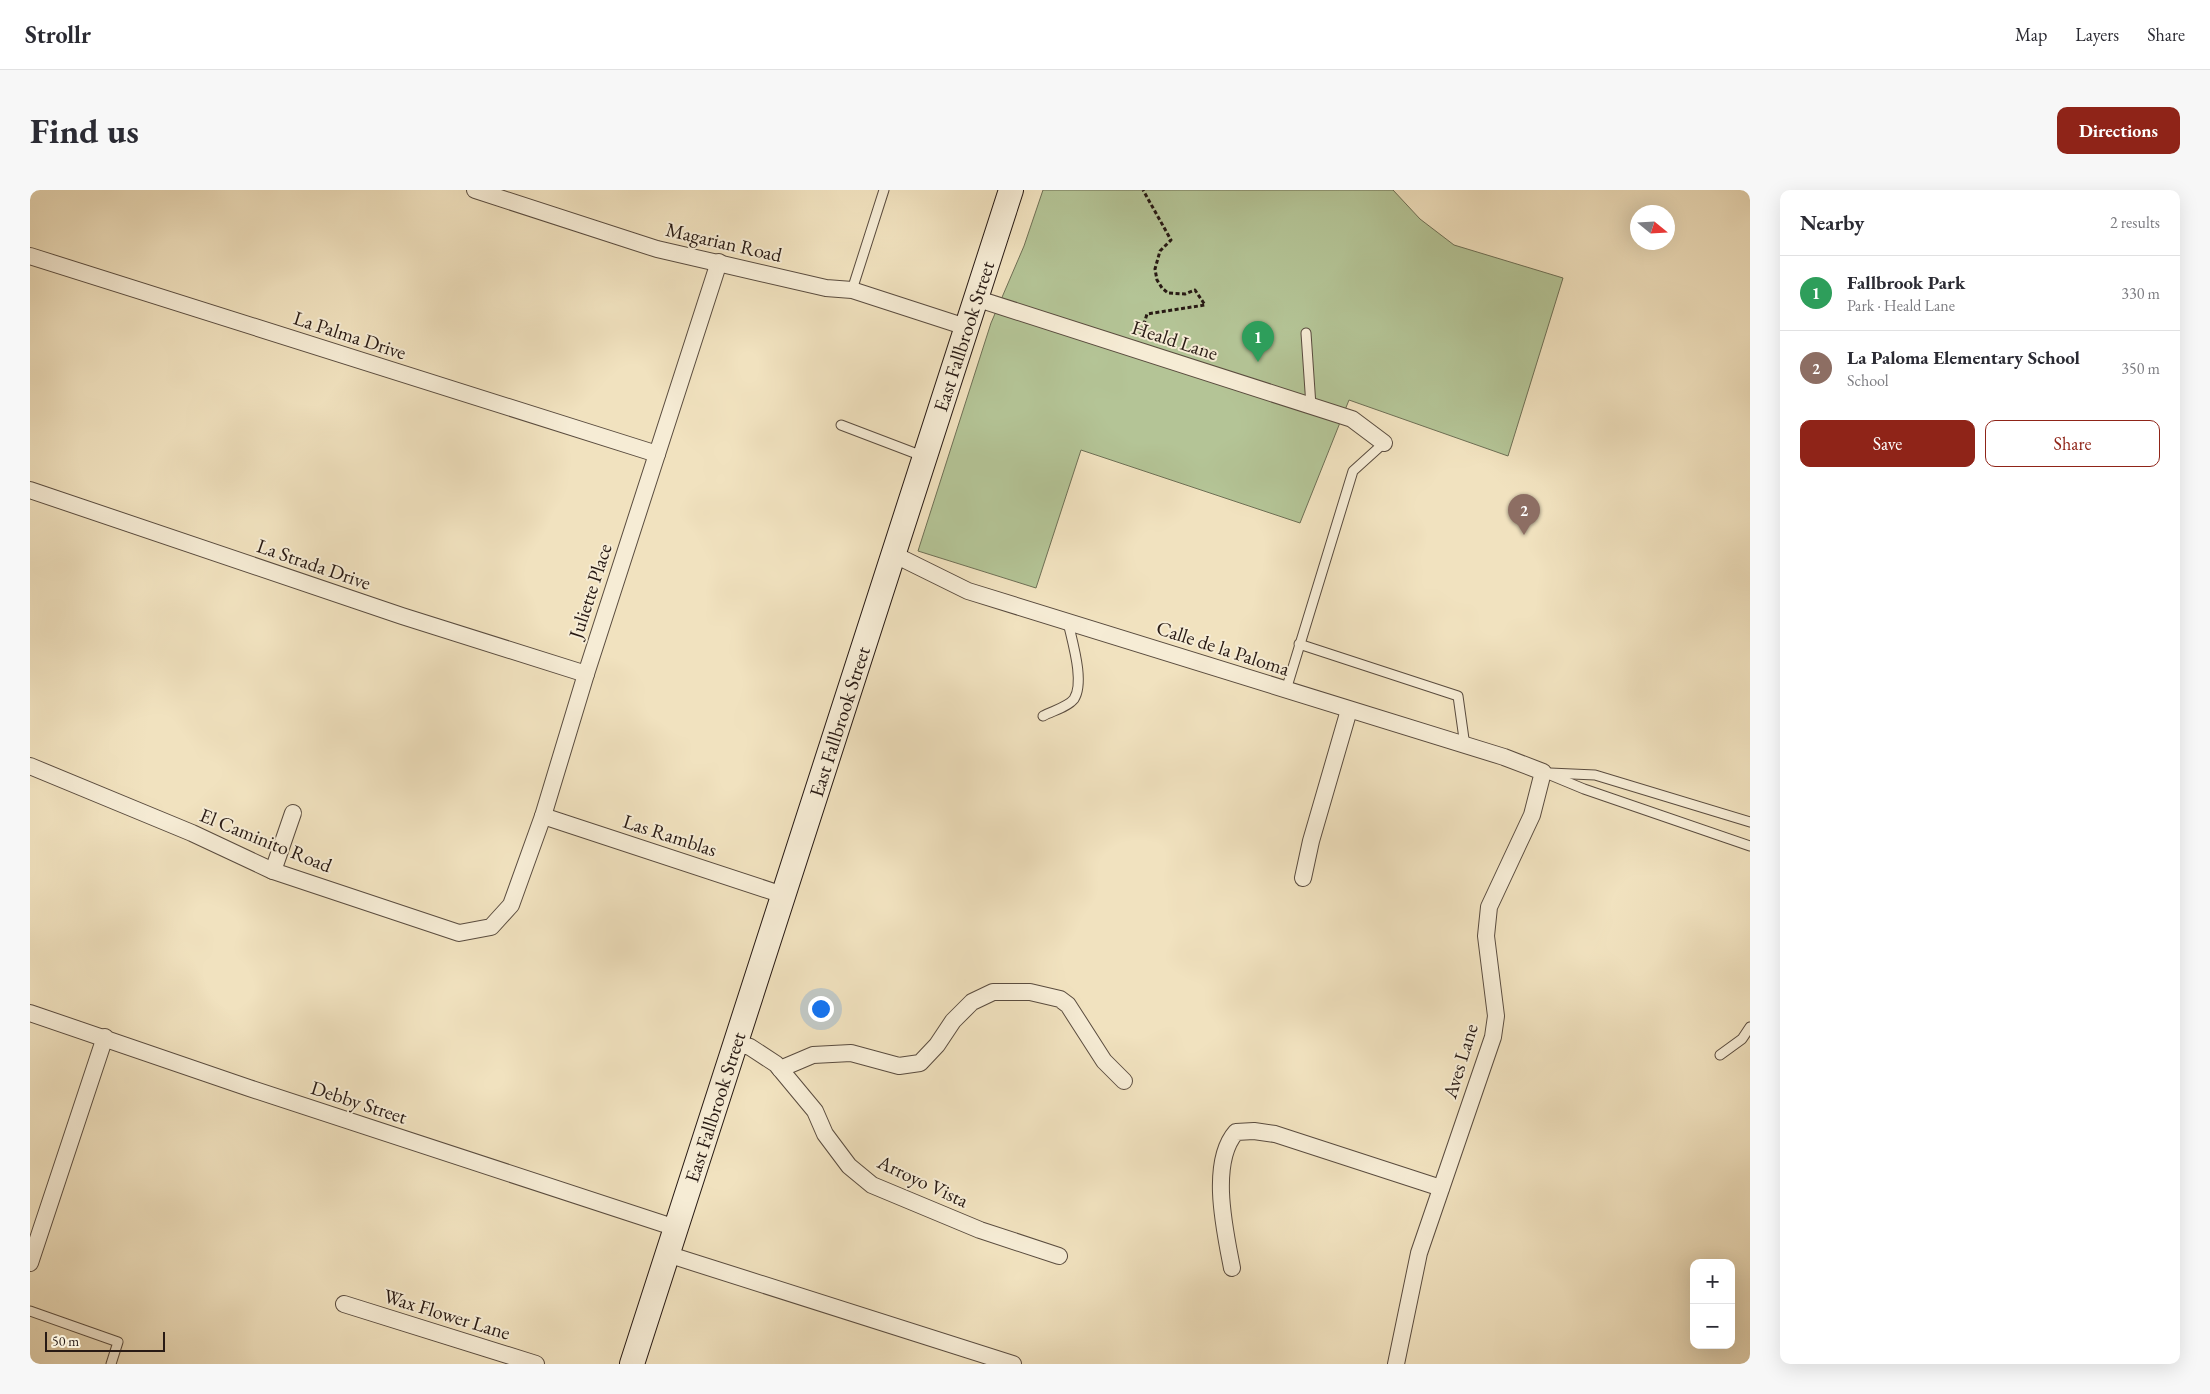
<!DOCTYPE html>
<meta charset="utf-8">
<style>
:root{--surface:#fff;--page:#f7f7f7;--text:#2b2b33;--muted:#7c7c81;--line:#e1e1e2;--accent:#8f2418}
body{margin:0;font-family:"EB Garamond",serif;background:var(--page);color:var(--text)}
.controls{position:absolute;right:15px;bottom:15px;display:grid;overflow:hidden;border-radius:10px;box-shadow:0 5px 20px #0002}
.controls button{width:45px;height:45px;display:grid;place-items:center;padding:0;border:0;border-bottom:1px solid var(--line);background:var(--surface);color:var(--text);font:25px sans-serif}
.compass{position:absolute;left:1600px;top:15px;width:45px;height:45px;border-radius:50%;background:var(--surface);box-shadow:0 5px 20px #0002;rotate:108deg}
.scale{position:absolute;left:15px;bottom:12px;width:120px;box-sizing:border-box;padding-left:5px;border:2px solid #281a14;border-top:0;font-size:14px;line-height:18px;white-space:nowrap;color:#281a14;-webkit-text-stroke:4px #f6ecd5;paint-order:stroke}
.you{position:absolute;left:790px;top:818px;width:18px;height:18px;margin:-12px;border:4px solid #fff;border-radius:50%;background:#1a73e8;box-shadow:0 0 0 8px #1a73e833}
.badge{display:grid;place-items:center;width:32px;height:32px;border-radius:50%;background:var(--accent);color:#fff;font-size:16px;font-weight:700}
.pin{position:absolute;translate:-50% -41px;filter:drop-shadow(0 1px 2px #0008)}
.pin::after{content:'';position:absolute;top:26px;width:18px;height:15px;background:inherit;clip-path:polygon(0 0,100% 0,50% 100%)}
.list{margin:0;padding:0;list-style:none}
h2{display:flex;justify-content:space-between;align-items:center;height:65px;margin:0;padding:0 20px;font-size:21px}
h2 small{font-size:16px;font-weight:400;color:var(--muted)}
.list li{display:grid;grid-template-columns:32px 1fr auto;gap:15px;align-items:center;box-sizing:border-box;height:75px;padding:0 20px;border-top:1px solid var(--line)}
.list b{display:block;font-size:19px;white-space:nowrap}
.list p{margin:0;font-size:16px;white-space:nowrap;color:var(--muted)}
.list em{font-size:16px;font-style:normal;color:var(--muted)}
.actions{display:flex;gap:10px;padding:15px 20px}
.actions a{flex:1;padding:11px 0;border:1px solid var(--accent);border-radius:10px;text-align:center;font-size:18px;color:var(--accent)}
.actions .main{background:var(--accent);color:#fff}
.map{position:relative;flex:none;width:1720px;height:1174px;overflow:hidden;border-radius:10px}
header{display:flex;align-items:center;gap:30px;box-sizing:border-box;height:70px;padding:0 25px;background:var(--surface);border-bottom:1px solid var(--line)}
header strong{font-size:24px}
nav{display:flex;gap:28px;margin-inline-start:auto;font-size:18px}
.intro{display:flex;align-items:center;justify-content:space-between;box-sizing:border-box;height:120px;padding:0 30px}
h1{margin:0;font-size:35px}
.button{padding:12px 22px;border-radius:10px;background:var(--accent);color:#fff;font-size:18px;font-weight:700}
main{display:flex;gap:30px;padding:0 30px}
aside{flex:1;background:var(--surface);border-radius:10px;box-shadow:0 5px 20px #0002}
.map>svg:first-child{display:block}
.green{fill:#b4c496;stroke:#6e6f55}
.lines{fill:none;stroke-linecap:round;stroke-linejoin:round}
.lane-casing{stroke:#5a4c3f;stroke-width:11}
.street-casing{stroke:#5a4c3f;stroke-width:18}
.secondary-casing{stroke:#281a14;stroke-width:26}
.path{stroke:#281a14;stroke-width:3;stroke-dasharray:4 2.5;stroke-linecap:butt}
.lane{stroke:#f6ecd5;stroke-width:9}
.street{stroke:#f6ecd5;stroke-width:16}
.secondary{stroke:#f6ecd5;stroke-width:24}
.labels{text-anchor:middle;stroke-width:4;stroke-linejoin:round;paint-order:stroke}
.street-label{font-size:20px;fill:#281a14;stroke:#f6ecd5}
</style>
<header>
<strong>Strollr</strong>
<nav><a>Map</a><a>Layers</a><a>Share</a></nav>
</header>
<div class="intro"><h1>Find us</h1><a class="button">Directions</a></div>
<main>
<div class="map">
<svg width="1720" height="1174" viewBox="0 0 1720 1174">
<rect width="100%" height="100%" fill="#f1e2bf"/>
<filter id="stains"><feTurbulence type="fractalNoise" baseFrequency=".004" numOctaves="4"/><feColorMatrix values="0 0 0 0 .2 0 0 0 0 .09 0 0 0 0 .02 0 0 0 .5 -.17"/></filter>
<radialGradient id="worn" r=".72"><stop offset=".6" stop-color="#630" stop-opacity="0"/><stop offset="1" stop-color="#630" stop-opacity=".3"/></radialGradient>
<!-- green -->
<path class="green" d="M 1013,0 L 1363,0 L 1390,29 L 1424,55 L 1533,88 L 1478,266 L 1319,210 L 1270,333 L 1051,260 L 1006,398 L 888,361 L 961,133 L 994,56 Z"/>
<g class="lines">
<defs>
<g id="lane">
<path d="M 822,100 L 854,0"/>
<path d="M 1276,143 L 1281,216"/>
<path d="M 811,235 L 895,267"/>
<path d="M 1269,454 L 1428,506 L 1435,556"/>
<path d="M 1256,500 L 1323,281 L 1354,253"/>
<path d="M 1013,526 C 1022,521 1038,517 1044,509 C 1055,492 1042,451 1038,432"/>
<path d="M 1513,582 L 1554,599 L 1720,656"/>
<path d="M 1520,583 L 1565,585 L 1720,632"/>
<path d="M 1690,865 L 1712,849 L 1720,837"/>
<path d="M 0,1121 L 88,1152 L 81,1174"/>
</g>
<g id="street">
<path d="M 445,0 L 627,59 L 796,98 L 822,100 L 936,137"/>
<path d="M 0,66 L 627,264"/>
<path d="M 945,108 L 1322,229 L 1354,253"/>
<path d="M 0,300 L 372,426 L 556,484"/>
<path d="M 865,365 L 938,401 L 1474,567 L 1513,582 L 1502,625 L 1459,717 L 1456,746 L 1466,826 L 1463,847 L 1389,1063 L 1366,1174"/>
<path d="M 0,576 L 162,643 L 243,681 L 429,743 L 461,737 L 481,715 L 513,626 L 556,484 L 689,72"/>
<path d="M 513,626 L 753,705"/>
<path d="M 243,681 L 263,623"/>
<path d="M 1273,688 L 1281,651 L 1319,520"/>
<path d="M 0,823 L 219,898 L 646,1038"/>
<path d="M 706,853 L 720,857 L 746,874 L 785,921 L 795,944 L 819,976 L 842,995 L 950,1040 L 1029,1066"/>
<path d="M 750,879 L 783,865 L 821,863 L 869,876 L 890,873 L 907,855 L 923,831 L 942,812 L 963,802 L 1000,802 L 1030,809 L 1038,815 L 1074,871 L 1094,891"/>
<path d="M 637,1064 L 983,1174"/>
<path d="M 0,1073 L 75,847"/>
<path d="M 1202,1078 C 1195,1041 1179,973 1206,942 L 1224,941 L 1245,944 L 1411,998"/>
<path d="M 314,1114 L 506,1174"/>
</g>
<g id="secondary">
<path id="s1" d="M 602,1174 L 981,0"/>
</g>
</defs>
<!-- lane casing -->
<use href="#lane" class="lane-casing"/>
<!-- street casing -->
<use href="#street" class="street-casing"/>
<!-- secondary casing -->
<use href="#secondary" class="secondary-casing"/>
<!-- path -->
<path class="path" d="M 1110,147 L 1117,124 L 1175,115 L 1165,100 L 1155,104 L 1138,103 L 1132,98 L 1127,90 L 1125,79 L 1130,61 L 1141,50 L 1113,0"/>
<!-- lane -->
<use href="#lane" class="lane"/>
<!-- street -->
<use href="#street" class="street"/>
<!-- secondary -->
<use href="#secondary" class="secondary"/>
</g>
<g class="labels">
<!-- street labels -->
<g class="street-label">
<text transform="translate(694 52) rotate(13)" y="7">Magarian Road</text>
<text transform="translate(320 145) rotate(18)" y="7">La Palma Drive</text>
<text dy="7" stroke="none"><textPath href="#s1" startOffset="1080">East Fallbrook Street</textPath></text>
<text transform="translate(1145 150) rotate(18)" y="7">Heald Lane</text>
<text transform="translate(284 374) rotate(19)" y="7">La Strada Drive</text>
<text transform="translate(560 401) rotate(-72)" y="7">Juliette Place</text>
<text transform="translate(1193 458) rotate(18)" y="7">Calle de la Paloma</text>
<text dy="7" stroke="none"><textPath href="#s1" startOffset="675">East Fallbrook Street</textPath></text>
<text transform="translate(640 645) rotate(18)" y="7">Las Ramblas</text>
<text transform="translate(236 650) rotate(22)" y="7">El Caminito Road</text>
<text transform="translate(1430 871) rotate(-73)" y="7">Aves Lane</text>
<text transform="translate(329 912) rotate(18)" y="7">Debby Street</text>
<text dy="7" stroke="none"><textPath href="#s1" startOffset="270">East Fallbrook Street</textPath></text>
<text transform="translate(893 991) rotate(25)" y="7">Arroyo Vista</text>
<text transform="translate(417 1124) rotate(17)" y="7">Wax Flower Lane</text>
</g>
</g>
<rect width="100%" height="100%" filter="url(#stains)"/>
<rect width="100%" height="100%" fill="url(#worn)"/>
</svg>
<div class="controls">
<button>+</button>
<button>−</button>
</div>
<svg class="compass" viewBox="-18 -18 36 36"><path d="M0-13l5 13h-10z" fill="#e53935"/><path d="M0 13l5-13h-10z" fill="#7c7c81"/></svg>
<div class="scale">50 m</div>
<div class="you"></div>
<div class="pin badge" style="left:1228px;top:172px;background:#2e9e5b">1</div>
<div class="pin badge" style="left:1494px;top:345px;background:#8d6e63">2</div>
</div>
<aside>
<h2>Nearby<small>2 results</small></h2>
<ul class="list">
<li><span class="badge" style="background:#2e9e5b">1</span><div><b>Fallbrook Park</b><p>Park · Heald Lane</p></div><em>330 m</em></li>
<li><span class="badge" style="background:#8d6e63">2</span><div><b>La Paloma Elementary School</b><p>School</p></div><em>350 m</em></li>
</ul>
<div class="actions"><a class="main">Save</a><a>Share</a></div>
</aside>
</main>
